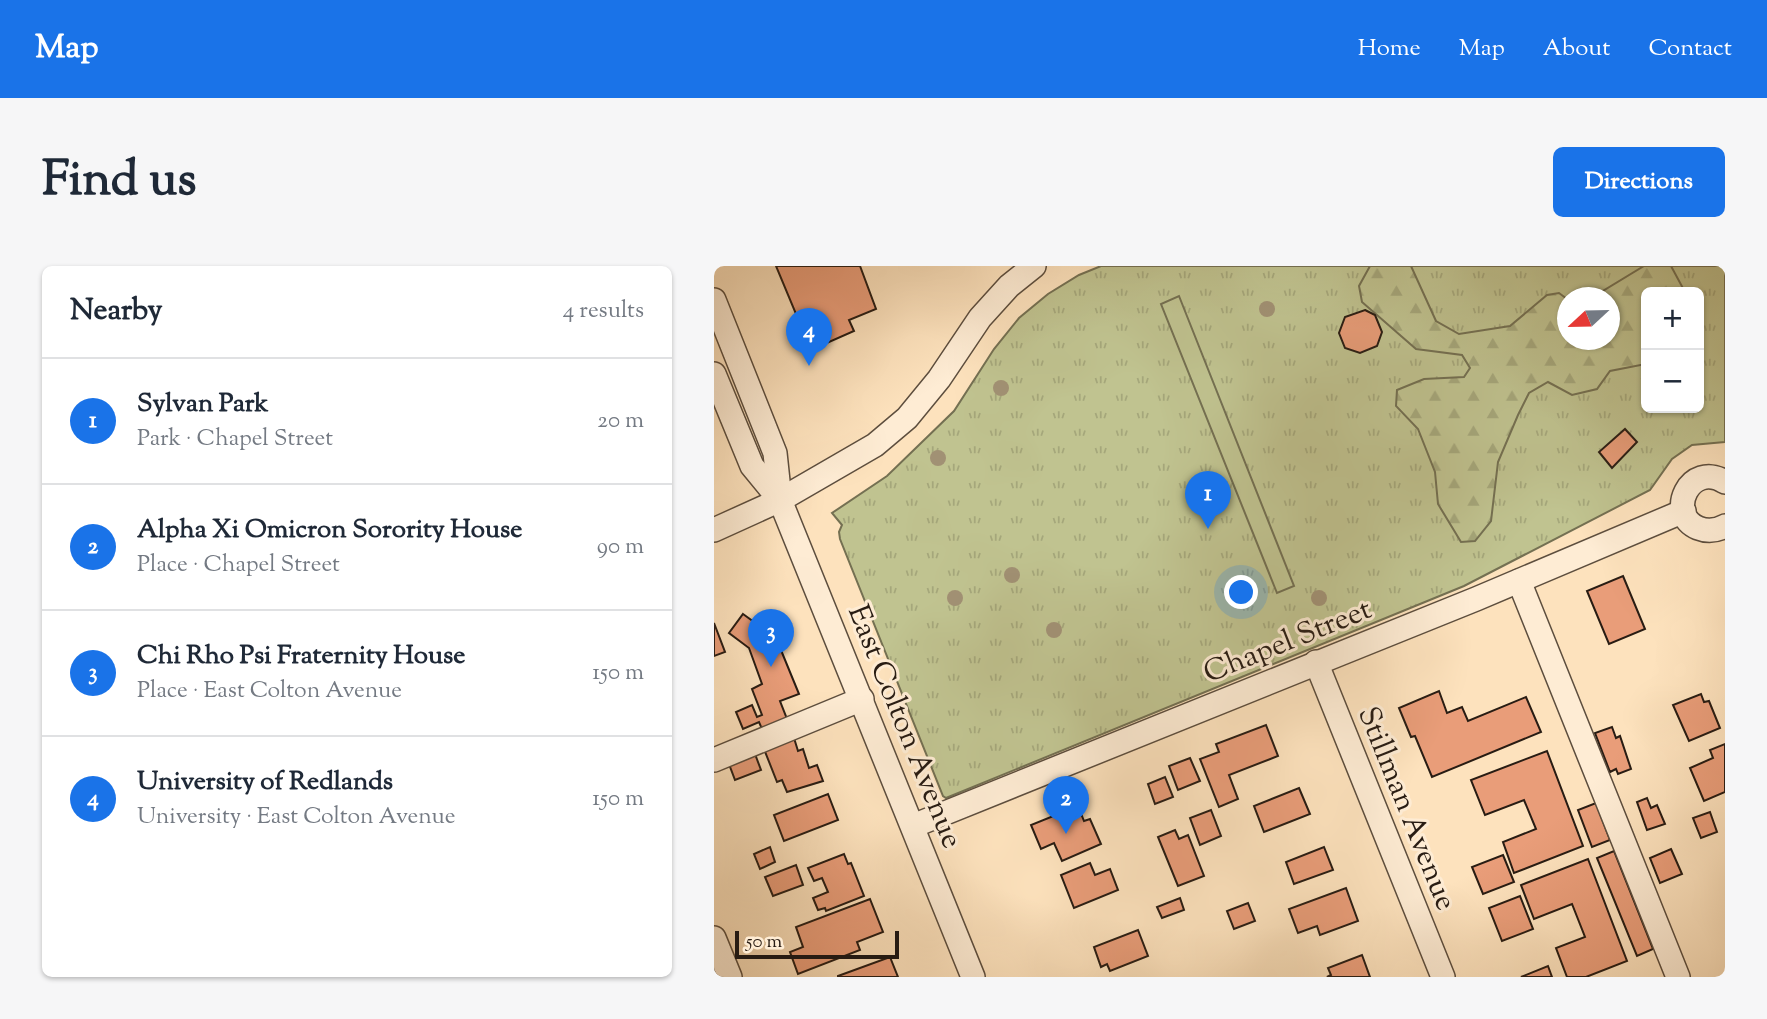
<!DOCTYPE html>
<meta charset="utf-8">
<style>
:root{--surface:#fff;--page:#f6f6f7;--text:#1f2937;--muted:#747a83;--line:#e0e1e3;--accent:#1a73e8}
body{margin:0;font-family:"Sorts Mill Goudy",serif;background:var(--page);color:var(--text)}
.controls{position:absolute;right:21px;top:21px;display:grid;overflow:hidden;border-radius:10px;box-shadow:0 2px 5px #0004}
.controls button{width:63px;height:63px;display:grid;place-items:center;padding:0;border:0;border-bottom:2px solid var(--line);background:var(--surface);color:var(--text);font:35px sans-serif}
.compass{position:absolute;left:843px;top:21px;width:63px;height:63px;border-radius:50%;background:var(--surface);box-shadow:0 2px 5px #0004;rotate:248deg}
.scale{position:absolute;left:21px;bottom:18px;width:164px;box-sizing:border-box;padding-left:7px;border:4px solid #281c13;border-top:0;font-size:19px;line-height:24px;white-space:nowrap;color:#281c13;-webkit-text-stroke:5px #feecd4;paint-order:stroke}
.you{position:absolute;left:528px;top:327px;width:24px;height:24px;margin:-18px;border:5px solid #fff;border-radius:50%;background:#1a73e8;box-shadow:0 0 0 10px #1a73e833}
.badge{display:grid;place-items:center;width:46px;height:46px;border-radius:50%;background:var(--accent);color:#fff;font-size:23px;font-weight:700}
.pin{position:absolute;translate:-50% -58px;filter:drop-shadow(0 2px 4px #0008)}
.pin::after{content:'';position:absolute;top:37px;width:24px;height:21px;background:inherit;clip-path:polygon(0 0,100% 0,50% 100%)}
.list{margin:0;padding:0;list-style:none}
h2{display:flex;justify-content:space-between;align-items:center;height:91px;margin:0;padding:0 28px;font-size:30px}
h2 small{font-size:23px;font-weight:400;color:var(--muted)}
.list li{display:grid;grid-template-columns:46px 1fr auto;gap:21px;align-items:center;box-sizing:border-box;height:126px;padding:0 28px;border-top:2px solid var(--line)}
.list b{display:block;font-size:26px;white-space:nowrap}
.list p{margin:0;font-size:23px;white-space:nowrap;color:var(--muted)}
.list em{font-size:23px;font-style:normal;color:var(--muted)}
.map{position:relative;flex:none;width:1011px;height:711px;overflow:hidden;border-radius:10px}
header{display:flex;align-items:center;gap:42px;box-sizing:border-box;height:98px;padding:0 35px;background:var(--accent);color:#fff}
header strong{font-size:33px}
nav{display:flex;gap:38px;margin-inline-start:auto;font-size:24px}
.intro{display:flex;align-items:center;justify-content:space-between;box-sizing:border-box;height:168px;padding:0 42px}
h1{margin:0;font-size:49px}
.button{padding:18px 32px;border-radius:10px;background:var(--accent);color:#fff;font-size:24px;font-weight:700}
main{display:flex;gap:42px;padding:0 42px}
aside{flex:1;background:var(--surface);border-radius:10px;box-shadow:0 2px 5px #0004}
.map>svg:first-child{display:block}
.grass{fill:url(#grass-tufts);stroke:#747052;stroke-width:2;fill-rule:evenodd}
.forest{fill:url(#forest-firs);stroke:#747052;stroke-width:2}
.garden{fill:#c0c390;stroke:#747052;stroke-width:2}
.building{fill:#e99d79;stroke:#281c13;stroke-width:2}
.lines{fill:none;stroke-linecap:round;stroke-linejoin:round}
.minor-casing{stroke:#5d4e3e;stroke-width:26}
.minor{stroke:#feecd4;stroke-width:23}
.tree{fill:#a19174}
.labels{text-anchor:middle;stroke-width:6;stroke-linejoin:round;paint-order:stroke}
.street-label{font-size:30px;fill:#281c13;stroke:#feecd4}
</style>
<header>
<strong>Map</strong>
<nav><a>Home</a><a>Map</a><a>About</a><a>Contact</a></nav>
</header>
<div class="intro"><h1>Find us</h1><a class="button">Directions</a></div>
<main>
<aside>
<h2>Nearby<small>4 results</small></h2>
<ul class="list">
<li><span class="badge">1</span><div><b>Sylvan Park</b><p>Park · Chapel Street</p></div><em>20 m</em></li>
<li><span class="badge">2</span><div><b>Alpha Xi Omicron Sorority House</b><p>Place · Chapel Street</p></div><em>90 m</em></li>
<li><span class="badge">3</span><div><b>Chi Rho Psi Fraternity House</b><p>Place · East Colton Avenue</p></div><em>150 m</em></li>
<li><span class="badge">4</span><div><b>University of Redlands</b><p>University · East Colton Avenue</p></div><em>150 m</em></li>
</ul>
</aside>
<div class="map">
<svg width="1011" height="711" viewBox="0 0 1011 711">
<defs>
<pattern id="grass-tufts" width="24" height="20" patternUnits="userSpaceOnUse" patternTransform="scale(1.75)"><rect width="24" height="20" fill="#c0c390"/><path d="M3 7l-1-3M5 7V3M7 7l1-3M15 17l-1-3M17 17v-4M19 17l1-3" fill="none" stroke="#a5a77b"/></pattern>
<pattern id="forest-firs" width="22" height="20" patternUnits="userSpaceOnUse" patternTransform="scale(1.75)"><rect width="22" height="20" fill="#c0c390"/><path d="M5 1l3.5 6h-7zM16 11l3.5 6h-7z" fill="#a5a77b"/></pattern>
</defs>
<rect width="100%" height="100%" fill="#fde2bd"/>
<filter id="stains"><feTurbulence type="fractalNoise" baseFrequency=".00286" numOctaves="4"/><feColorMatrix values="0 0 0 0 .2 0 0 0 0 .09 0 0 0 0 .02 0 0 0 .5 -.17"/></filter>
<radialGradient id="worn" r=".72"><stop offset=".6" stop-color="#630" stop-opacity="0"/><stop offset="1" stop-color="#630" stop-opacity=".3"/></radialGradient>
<!-- grass -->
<path class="grass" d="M 387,0 L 1011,0 L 1011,176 L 978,179 L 958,193 L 936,224 L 750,320 L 232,532 L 229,530 L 126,273 L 125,266 L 128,259 L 118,247 L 173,210 L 240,145 L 280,83 L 305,52 L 334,28 L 365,9 ZM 932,26 L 985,26 L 985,142 L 932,142 ZM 853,32 L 895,32 L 895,74 L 853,74 Z"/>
<!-- forest -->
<path class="forest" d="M 656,0 L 697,0 L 722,55 L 745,68 L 796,60 L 833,29 L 845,27 L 853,33 L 853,74 L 895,74 L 895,32 L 879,31 L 930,0 L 957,0 L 971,26 L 932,26 L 932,98 L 896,105 L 883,123 L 858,129 L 834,116 L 815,127 L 804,149 L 784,196 L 777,255 L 761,275 L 747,276 L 724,238 L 721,206 L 704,163 L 682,140 L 683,124 L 710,113 L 750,111 L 756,102 L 748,89 L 702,83 L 648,36 L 645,20 Z"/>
<!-- garden -->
<path class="garden" d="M 465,30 L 580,320 L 563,327 L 447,38 Z"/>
<!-- building -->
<g class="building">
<path d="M 62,0 L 146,0 L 162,43 L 135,54 L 140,65 L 97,84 Z"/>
<path d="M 651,44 L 661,49 L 668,66 L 663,80 L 646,87 L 631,82 L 625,67 L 631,51 Z"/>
<path d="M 911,163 L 923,176 L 898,202 L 885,186 Z"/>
<path d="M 909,310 L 931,363 L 895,378 L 873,325 Z"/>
<path d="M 29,348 L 62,372 L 85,428 L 66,435 L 73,453 L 48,463 L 45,456 L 29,463 L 22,446 L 38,439 L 43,451 L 48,449 L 38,423 L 48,418 L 35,382 L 15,367 Z"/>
<path d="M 0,357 L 11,386 L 0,390 Z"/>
<path d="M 725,425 L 733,447 L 748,441 L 754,455 L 812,431 L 827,466 L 718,511 L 701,470 L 697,471 L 685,442 Z"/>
<path d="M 987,428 L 990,436 L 995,435 L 1006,462 L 975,475 L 959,439 Z"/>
<path d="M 552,459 L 564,490 L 515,509 L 524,533 L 505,541 L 486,493 L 505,486 L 502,478 Z"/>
<path d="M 898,461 L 902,472 L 906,470 L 917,503 L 904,508 L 902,503 L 896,506 L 881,467 Z"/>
<path d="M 80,472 L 84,485 L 89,483 L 95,502 L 103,499 L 109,515 L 73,526 L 68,514 L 63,516 L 50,483 Z"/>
<path d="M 1011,478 L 1011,526 L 990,535 L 976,502 L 999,492 L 996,484 Z"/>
<path d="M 833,485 L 869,580 L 800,607 L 789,576 L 822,563 L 810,534 L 771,549 L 757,514 Z"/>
<path d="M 41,488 L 47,504 L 21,514 L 15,498 Z"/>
<path d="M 476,492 L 486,515 L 464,524 L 455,500 Z"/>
<path d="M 451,511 L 459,531 L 441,538 L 434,518 Z"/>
<path d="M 585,522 L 596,548 L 550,566 L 540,540 Z"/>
<path d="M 114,528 L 124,554 L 70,575 L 60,549 Z"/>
<path d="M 933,532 L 937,542 L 943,539 L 951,558 L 933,564 L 923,536 Z"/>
<path d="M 882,537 L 896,574 L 878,581 L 864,544 Z"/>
<path d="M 364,540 L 370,555 L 376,553 L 387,578 L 348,595 L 340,577 L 327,583 L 317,559 Z"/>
<path d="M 497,544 L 507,570 L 486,579 L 476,552 Z"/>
<path d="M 996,546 L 1003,566 L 987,572 L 979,552 Z"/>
<path d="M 461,564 L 465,573 L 474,569 L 490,610 L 464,620 L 444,571 Z"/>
<path d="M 56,581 L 61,596 L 46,603 L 40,588 Z"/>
<path d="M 610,581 L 619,604 L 580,618 L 572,596 Z"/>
<path d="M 957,583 L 968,608 L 946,617 L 936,592 Z"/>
<path d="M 900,585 L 939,683 L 923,690 L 883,592 Z"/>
<path d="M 130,588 L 134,598 L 137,597 L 150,630 L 112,645 L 111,642 L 104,644 L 99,632 L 114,626 L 108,612 L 100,615 L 94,602 Z"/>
<path d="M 789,589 L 800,616 L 769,628 L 758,601 Z"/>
<path d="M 874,593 L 913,695 L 872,711 L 853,711 L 842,682 L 871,671 L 858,638 L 820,653 L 807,619 Z"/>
<path d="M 376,597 L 381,609 L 396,603 L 404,624 L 360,642 L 347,609 Z"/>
<path d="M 82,599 L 89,619 L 59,630 L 51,611 Z"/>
<path d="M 632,622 L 644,655 L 606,669 L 603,660 L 584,667 L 575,643 Z"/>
<path d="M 806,630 L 819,663 L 788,675 L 775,642 Z"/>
<path d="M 466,632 L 470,644 L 448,652 L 443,641 Z"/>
<path d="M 156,633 L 169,666 L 143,676 L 146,684 L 84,708 L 76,686 L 89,681 L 82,661 Z"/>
<path d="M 534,637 L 541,655 L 520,663 L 513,645 Z"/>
<path d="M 424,664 L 434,690 L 396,705 L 393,698 L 387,701 L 380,681 Z"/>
<path d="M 648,689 L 656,711 L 613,711 L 617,709 L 614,702 Z"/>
<path d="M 176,691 L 184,711 L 124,711 L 124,710 Z"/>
<path d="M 834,700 L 838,711 L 807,711 Z"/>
</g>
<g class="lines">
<defs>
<g id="minor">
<path d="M 0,34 L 61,187 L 66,234 L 259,711"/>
<path d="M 0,108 L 38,200 L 66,234"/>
<path d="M 1011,216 C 976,194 951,248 984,262 C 994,266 1002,265 1011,260"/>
<path d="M 0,264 L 66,234 L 161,179 L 193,152 L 225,113 L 266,52 L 295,20 L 320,0"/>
<path d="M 805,315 L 964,711"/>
<path d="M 602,396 L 729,711"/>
<path d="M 0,494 L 148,433"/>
<path d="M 199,560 L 762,333 L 970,245"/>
<path d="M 0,672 L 16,711"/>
</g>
</defs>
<!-- minor casing -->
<use href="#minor" class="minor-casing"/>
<!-- minor -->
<use href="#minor" class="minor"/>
</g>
<!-- trees -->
<g class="tree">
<circle cx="553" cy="43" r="8"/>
<circle cx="287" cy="122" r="8"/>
<circle cx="224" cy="192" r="8"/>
<circle cx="298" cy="309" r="8"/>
<circle cx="241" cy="332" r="8"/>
<circle cx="605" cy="332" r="8"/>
<circle cx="340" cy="364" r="8"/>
</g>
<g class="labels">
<!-- street labels -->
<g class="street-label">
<text transform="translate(573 374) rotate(-22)" y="10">Chapel Street</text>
<text transform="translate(192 460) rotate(68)" y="10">East Colton Avenue</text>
<text transform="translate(694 542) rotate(68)" y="10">Stillman Avenue</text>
</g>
</g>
<rect width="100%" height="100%" filter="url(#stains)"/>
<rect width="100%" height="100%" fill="url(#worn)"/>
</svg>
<div class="controls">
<button>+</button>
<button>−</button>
</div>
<svg class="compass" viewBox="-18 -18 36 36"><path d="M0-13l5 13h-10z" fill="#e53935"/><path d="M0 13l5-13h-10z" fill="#747a83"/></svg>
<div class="scale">50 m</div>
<div class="you"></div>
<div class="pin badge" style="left:494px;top:263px">1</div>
<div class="pin badge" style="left:352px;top:568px">2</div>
<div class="pin badge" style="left:57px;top:401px">3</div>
<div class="pin badge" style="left:95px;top:100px">4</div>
</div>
</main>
